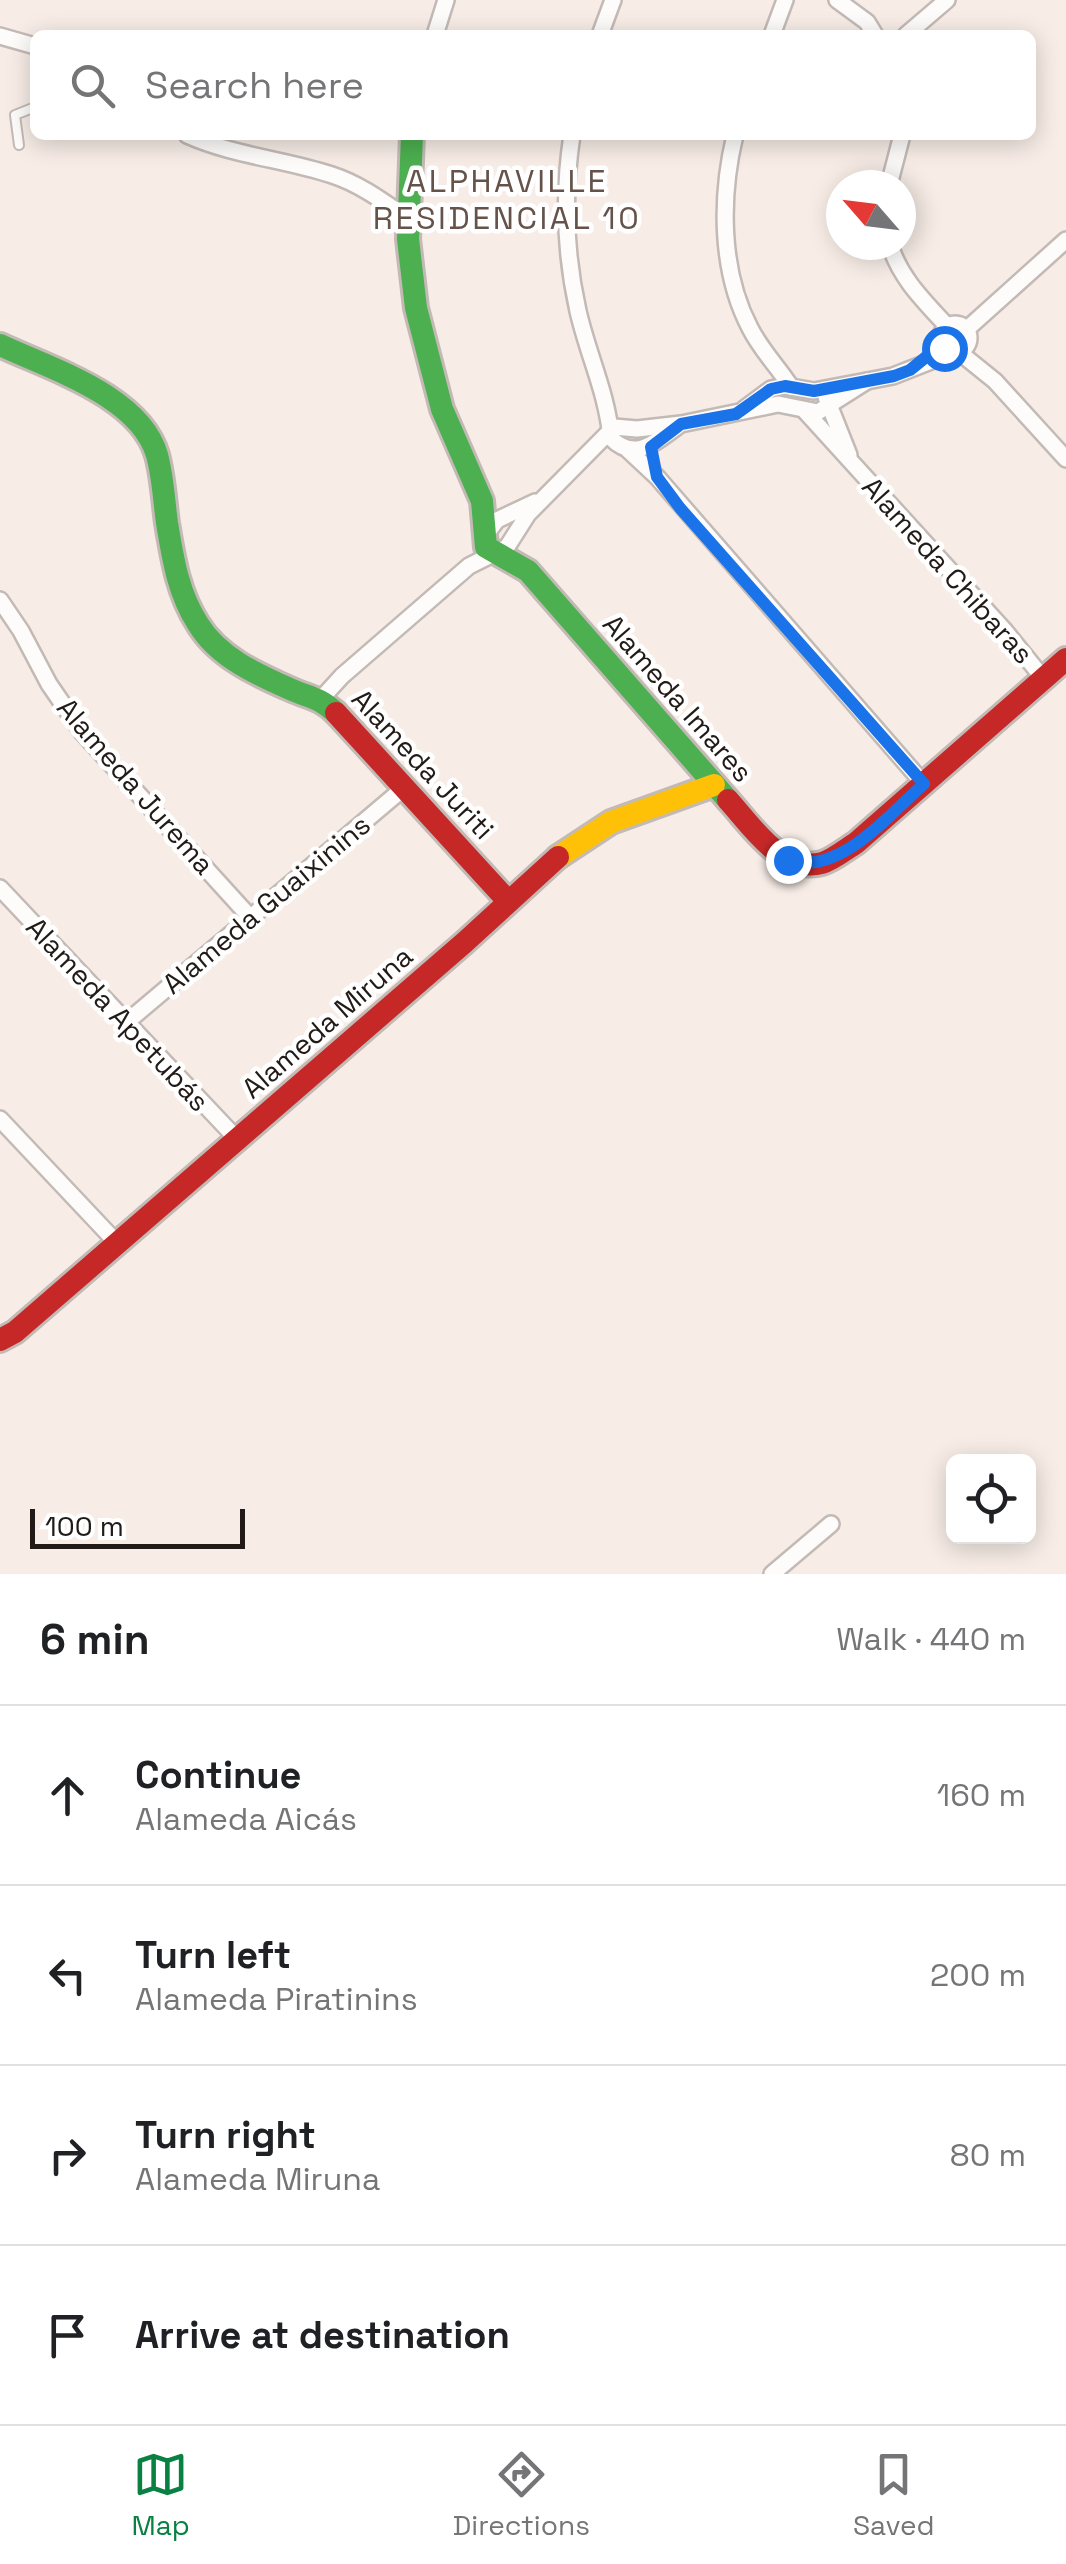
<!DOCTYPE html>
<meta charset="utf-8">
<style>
:root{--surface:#fff;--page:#f2f2f2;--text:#202124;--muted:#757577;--line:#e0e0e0;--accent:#0b8043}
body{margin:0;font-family:"Space Grotesk",sans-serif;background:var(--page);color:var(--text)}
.controls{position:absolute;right:30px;bottom:30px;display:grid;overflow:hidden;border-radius:15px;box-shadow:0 5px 25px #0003}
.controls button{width:90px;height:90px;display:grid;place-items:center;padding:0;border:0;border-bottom:2px solid var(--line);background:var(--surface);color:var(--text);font:50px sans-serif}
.compass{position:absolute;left:826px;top:170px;width:90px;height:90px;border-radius:50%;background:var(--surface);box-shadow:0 5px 25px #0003;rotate:298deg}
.scale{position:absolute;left:30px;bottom:25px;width:215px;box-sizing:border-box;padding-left:10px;border:5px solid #211a16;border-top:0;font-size:28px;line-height:35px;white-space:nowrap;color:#211a16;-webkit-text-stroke:8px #fff;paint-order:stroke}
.stop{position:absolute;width:30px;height:30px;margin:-22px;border:8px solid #1a73e8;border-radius:50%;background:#fff}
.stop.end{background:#1a73e8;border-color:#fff;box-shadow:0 2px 10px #0008}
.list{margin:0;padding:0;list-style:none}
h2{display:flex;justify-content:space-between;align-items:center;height:130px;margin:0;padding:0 40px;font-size:42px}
h2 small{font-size:32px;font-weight:400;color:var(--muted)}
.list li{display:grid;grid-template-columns:65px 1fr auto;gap:30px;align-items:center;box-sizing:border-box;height:180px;padding:0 40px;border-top:2px solid var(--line)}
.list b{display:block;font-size:38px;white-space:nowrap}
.list p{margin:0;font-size:32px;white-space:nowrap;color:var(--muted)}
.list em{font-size:32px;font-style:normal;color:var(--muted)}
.icon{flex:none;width:55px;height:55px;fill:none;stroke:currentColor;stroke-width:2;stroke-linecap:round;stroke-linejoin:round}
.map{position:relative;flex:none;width:1066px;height:1574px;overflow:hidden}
.search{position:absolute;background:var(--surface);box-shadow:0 5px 25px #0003;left:30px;right:30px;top:30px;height:110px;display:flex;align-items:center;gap:25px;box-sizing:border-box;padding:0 35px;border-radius:15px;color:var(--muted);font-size:38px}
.sheet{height:850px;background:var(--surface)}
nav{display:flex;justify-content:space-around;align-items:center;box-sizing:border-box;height:140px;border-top:2px solid var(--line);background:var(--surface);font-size:28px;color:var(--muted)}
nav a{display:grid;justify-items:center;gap:5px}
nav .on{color:var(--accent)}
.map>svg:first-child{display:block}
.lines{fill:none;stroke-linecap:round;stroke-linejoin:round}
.lane-casing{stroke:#c3bab6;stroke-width:12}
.street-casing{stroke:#c3bab6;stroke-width:20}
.fast-casing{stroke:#c3bab6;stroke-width:28}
.slow-casing{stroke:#c3bab6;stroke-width:28}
.jam-casing{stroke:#c3bab6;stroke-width:28}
.lane{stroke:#fefcfb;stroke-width:8}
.street{stroke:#fefcfb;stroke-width:15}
.fast{stroke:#4caf50;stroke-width:22}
.slow{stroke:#ffc107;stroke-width:22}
.jam{stroke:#c62828;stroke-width:22}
.route{stroke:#1a73e8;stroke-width:12}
.labels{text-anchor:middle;stroke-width:9;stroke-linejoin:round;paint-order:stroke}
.street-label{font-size:28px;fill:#211a16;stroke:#fff}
.quarter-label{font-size:32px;letter-spacing:2.5px;fill:#65534a;stroke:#fff}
</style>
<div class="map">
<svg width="1066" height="1574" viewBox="0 0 1066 1574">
<rect width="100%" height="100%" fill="#f7ece6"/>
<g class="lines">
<defs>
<path id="lane" d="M 19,145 L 15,115 L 35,107"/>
<g id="street">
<path d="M 837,0 L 867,22 L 875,35"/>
<path d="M 435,35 L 446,0"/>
<path d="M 600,35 L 613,0"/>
<path d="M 772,35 L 785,0"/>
<path d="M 906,35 L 947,0"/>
<path d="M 0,36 L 35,46"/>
<path d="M 187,135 C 234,156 284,159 332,175 C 360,184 384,202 407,218"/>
<path d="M 572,135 C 563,194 565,253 578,311 C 588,355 607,393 611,438 C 634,462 656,442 678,426"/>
<path d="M 735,135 C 720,197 720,271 750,328 C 761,350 778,367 791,387"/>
<path d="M 889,185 L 902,135"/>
<path d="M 890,245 C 900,278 924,301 947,326"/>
<circle cx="955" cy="338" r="14"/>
<path d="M 967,329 L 1066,240"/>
<path d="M 959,352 L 995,381 L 1066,459"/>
<path d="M 826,397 L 849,455"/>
<path d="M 744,409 L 771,389 L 785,386 L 814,391 L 867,381 L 893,376 L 954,352"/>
<path d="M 805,411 L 1005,631 L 1043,678"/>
<path d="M 627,449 L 657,477 L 924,784"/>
<path d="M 485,536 L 497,520 L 535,502"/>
<path d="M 0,600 L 21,631 L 49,684 L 82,732 L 249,916"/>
<path d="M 321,699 L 342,676 L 469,566 L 507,547 L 528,514 L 614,427 L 637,429 L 681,424 L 778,404 L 818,412 L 867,381"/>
<path d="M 0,888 L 237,1139"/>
<path d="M 128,1021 L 405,787"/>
<path d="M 0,1119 L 116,1242"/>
<path d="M 772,1574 L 831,1524"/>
</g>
<g id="fast">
<path d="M 412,135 L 408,239 L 416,308 L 442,409 L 482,501 L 486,547 L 528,571 L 728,800"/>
<path d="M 0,345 C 51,369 140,396 157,455 C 163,477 164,501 167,523 C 173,559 178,593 198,624 C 218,657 256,674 290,689 C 310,698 319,697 336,713"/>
</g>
<path id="slow" d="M 558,857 L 611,822 L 714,785"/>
<g id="jam">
<path d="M 336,713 L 508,901"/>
<path d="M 728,800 C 751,825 782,874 822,863 C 833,860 846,849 856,843 L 1066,659"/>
<path d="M 0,1340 L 15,1332 L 465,942 L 558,857"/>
</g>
</defs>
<!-- lane casing -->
<use href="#lane" class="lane-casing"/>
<!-- street casing -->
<use href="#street" class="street-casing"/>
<!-- fast casing -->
<use href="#fast" class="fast-casing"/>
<!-- slow casing -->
<use href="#slow" class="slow-casing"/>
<!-- jam casing -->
<use href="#jam" class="jam-casing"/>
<!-- lane -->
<use href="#lane" class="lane"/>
<!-- street -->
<use href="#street" class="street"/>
<!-- fast -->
<use href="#fast" class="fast"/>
<!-- slow -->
<use href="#slow" class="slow"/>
<!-- jam -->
<use href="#jam" class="jam"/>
</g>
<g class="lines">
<!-- route -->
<path class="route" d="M 788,860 C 839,877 888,815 924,784 L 680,508 L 657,477 L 651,447 L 681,424 L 736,414 L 771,389 L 785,386 L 814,391 L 894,376 L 910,370 L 926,357 L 941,338 L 944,348"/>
</g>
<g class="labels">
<!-- street labels -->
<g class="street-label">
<text transform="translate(948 570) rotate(48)" y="10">Alameda Chibaras</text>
<text transform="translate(678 698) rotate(49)" y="10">Alameda Imares</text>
<text transform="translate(423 764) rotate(47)" y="10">Alameda Juriti</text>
<text transform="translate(136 786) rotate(49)" y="10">Alameda Jurema</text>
<text transform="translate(266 904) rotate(-40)" y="10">Alameda Guaixinins</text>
<text transform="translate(118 1014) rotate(47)" y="10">Alameda Apetubás</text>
<text transform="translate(327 1022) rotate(-41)" y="10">Alameda Miruna</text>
</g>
<!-- quarter labels -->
<g class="quarter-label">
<text x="507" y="192">ALPHAVILLE<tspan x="507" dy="37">RESIDENCIAL 10</tspan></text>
</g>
</g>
</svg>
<div class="controls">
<button><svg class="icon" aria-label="locate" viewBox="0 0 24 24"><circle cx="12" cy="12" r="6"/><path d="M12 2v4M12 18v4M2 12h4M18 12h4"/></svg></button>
</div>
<svg class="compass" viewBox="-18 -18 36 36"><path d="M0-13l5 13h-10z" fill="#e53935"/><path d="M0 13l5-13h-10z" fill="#757577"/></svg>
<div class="scale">100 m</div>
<div class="stop" style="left:944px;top:348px"></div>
<div class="stop end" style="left:788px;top:860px"></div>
<div class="search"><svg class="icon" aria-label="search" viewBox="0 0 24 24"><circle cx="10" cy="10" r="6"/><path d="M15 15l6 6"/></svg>Search here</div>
</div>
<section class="sheet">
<h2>6 min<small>Walk · 440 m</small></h2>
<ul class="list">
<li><svg class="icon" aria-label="ahead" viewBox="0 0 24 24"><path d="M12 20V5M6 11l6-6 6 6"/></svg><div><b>Continue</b><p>Alameda Aicás</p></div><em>160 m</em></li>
<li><svg class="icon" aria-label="left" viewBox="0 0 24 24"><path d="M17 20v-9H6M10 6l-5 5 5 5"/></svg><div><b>Turn left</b><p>Alameda Piratinins</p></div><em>200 m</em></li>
<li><svg class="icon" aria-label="right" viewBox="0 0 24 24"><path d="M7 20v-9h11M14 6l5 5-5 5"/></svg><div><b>Turn right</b><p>Alameda Miruna</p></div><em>80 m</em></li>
<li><svg class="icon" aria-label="arrive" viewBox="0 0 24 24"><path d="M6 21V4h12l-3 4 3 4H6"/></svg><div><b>Arrive at destination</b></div></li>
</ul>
</section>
<nav>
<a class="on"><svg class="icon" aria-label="map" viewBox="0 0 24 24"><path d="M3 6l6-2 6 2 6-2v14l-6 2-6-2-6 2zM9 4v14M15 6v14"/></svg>Map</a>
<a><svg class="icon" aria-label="directions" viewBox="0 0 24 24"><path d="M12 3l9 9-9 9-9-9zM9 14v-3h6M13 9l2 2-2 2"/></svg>Directions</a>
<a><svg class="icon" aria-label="saved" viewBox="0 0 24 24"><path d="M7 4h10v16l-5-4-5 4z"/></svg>Saved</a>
</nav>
